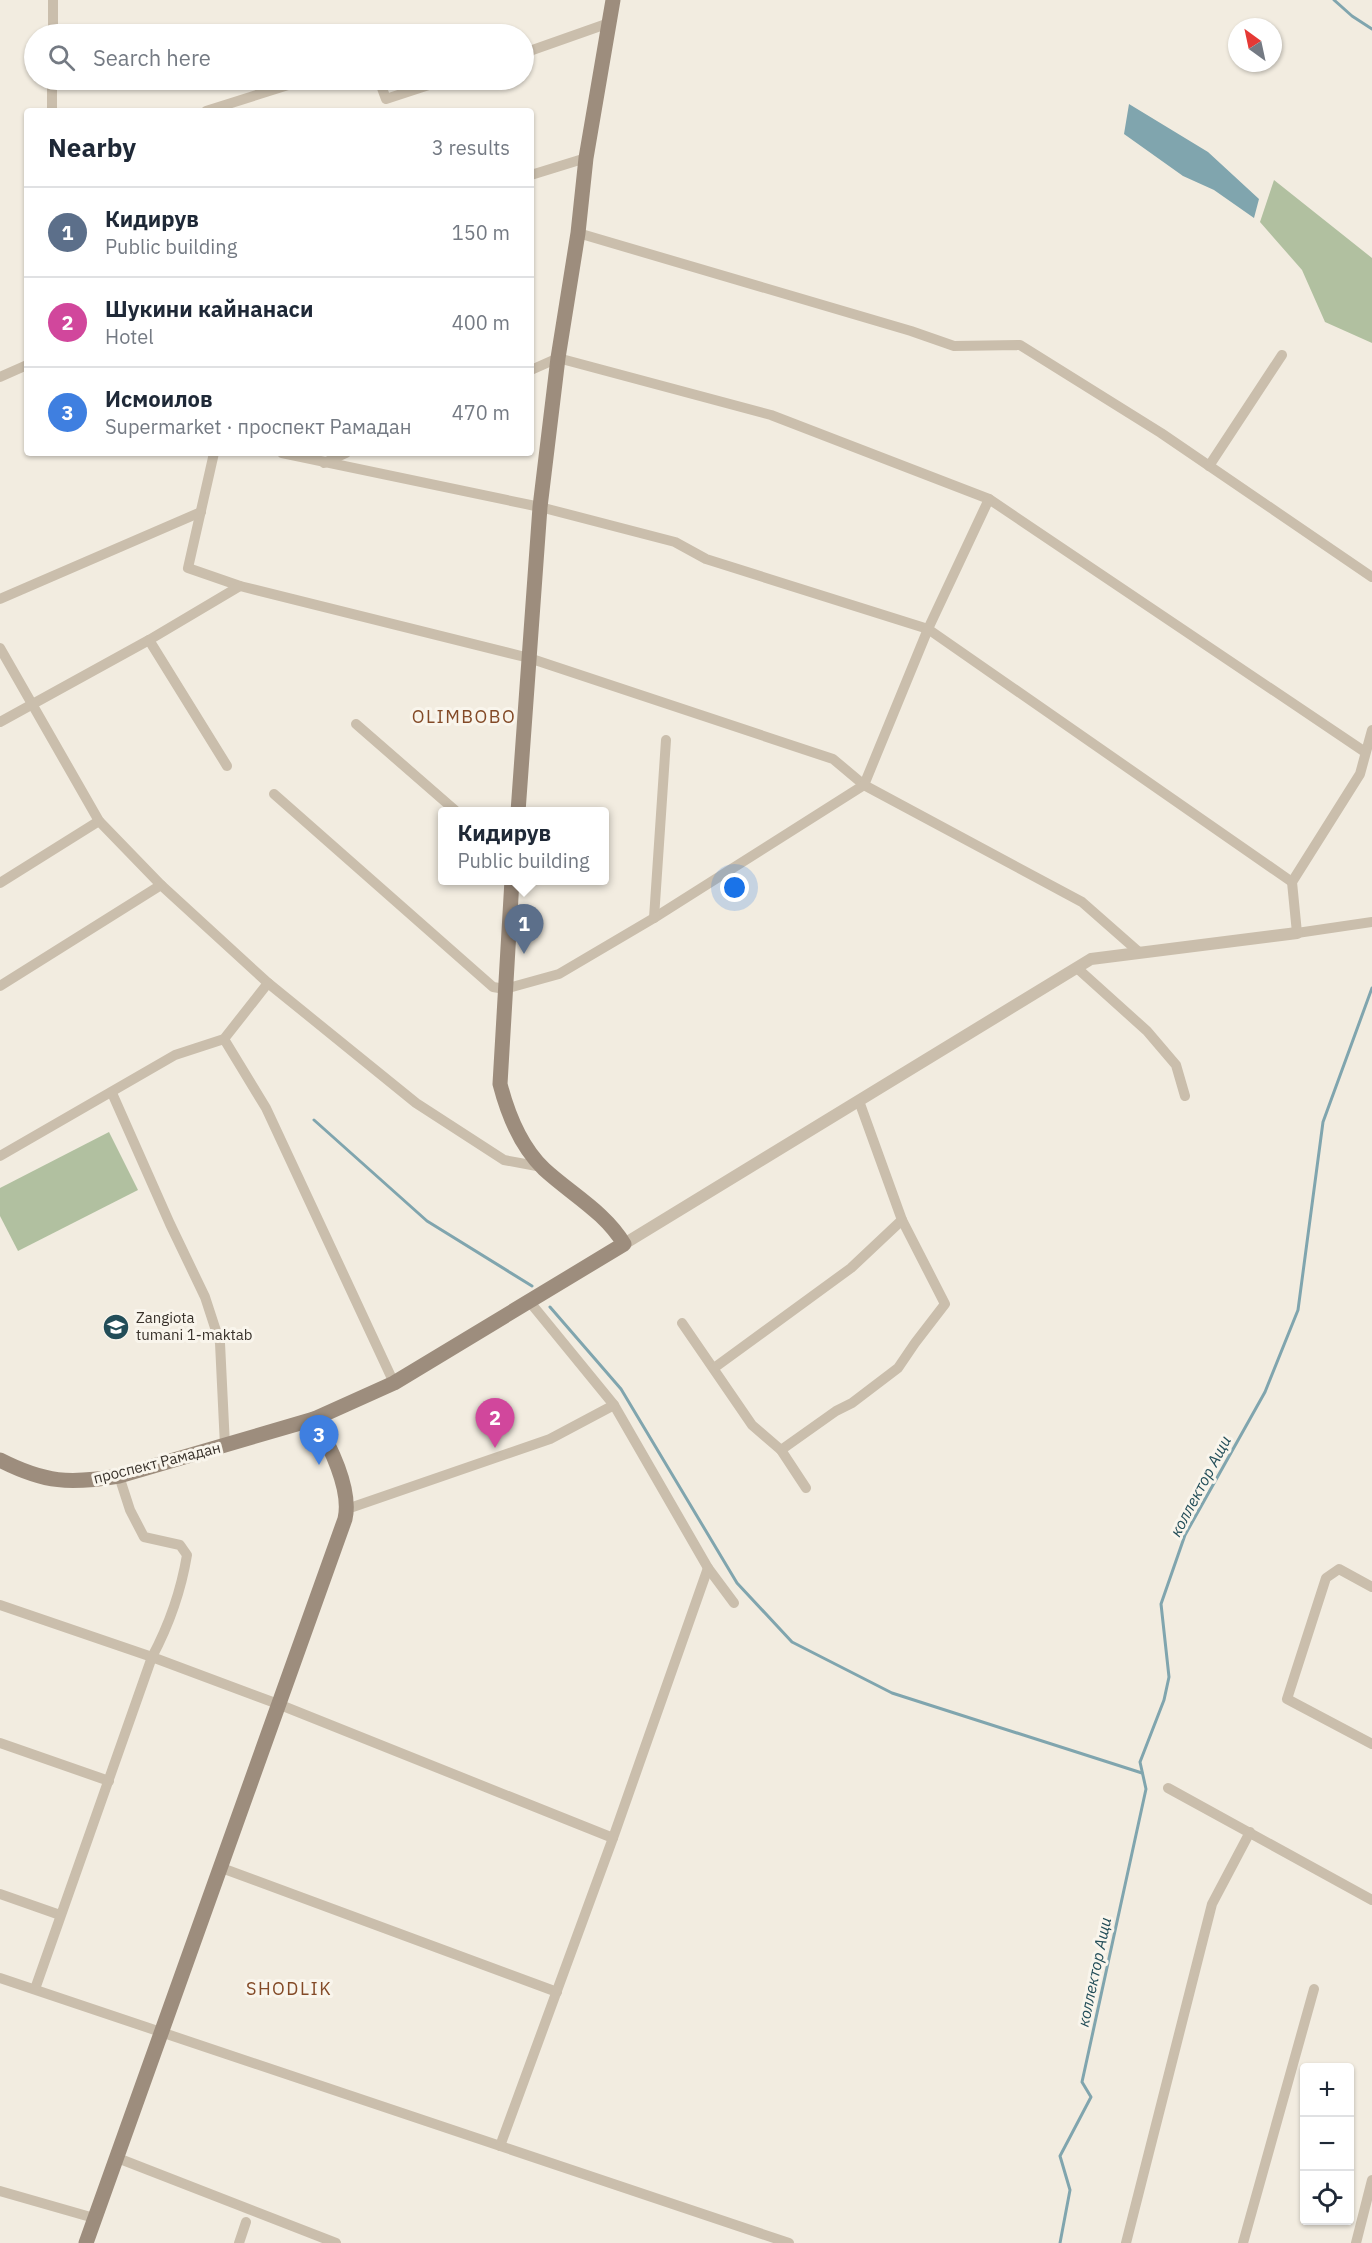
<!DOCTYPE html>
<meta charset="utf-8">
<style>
:root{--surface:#fff;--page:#f6f6f7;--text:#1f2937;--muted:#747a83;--line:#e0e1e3;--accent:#224d58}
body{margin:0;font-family:"IBM Plex Sans",sans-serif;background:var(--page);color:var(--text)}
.controls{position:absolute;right:18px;bottom:18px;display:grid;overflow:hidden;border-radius:6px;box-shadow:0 2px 4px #0004}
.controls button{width:54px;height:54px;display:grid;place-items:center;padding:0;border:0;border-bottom:2px solid var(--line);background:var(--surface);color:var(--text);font:30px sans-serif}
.compass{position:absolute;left:1228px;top:18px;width:54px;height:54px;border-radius:50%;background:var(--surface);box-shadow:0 2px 4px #0004;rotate:327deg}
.you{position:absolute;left:735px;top:888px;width:21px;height:21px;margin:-15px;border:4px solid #fff;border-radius:50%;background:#1a73e8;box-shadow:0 0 0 9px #1a73e833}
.badge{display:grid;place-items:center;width:39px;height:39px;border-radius:50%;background:var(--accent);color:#fff;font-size:20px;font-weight:700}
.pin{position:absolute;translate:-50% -50px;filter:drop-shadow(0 2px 3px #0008)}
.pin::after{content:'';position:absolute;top:32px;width:21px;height:18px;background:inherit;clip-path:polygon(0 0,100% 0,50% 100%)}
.popup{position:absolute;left:438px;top:807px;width:171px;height:78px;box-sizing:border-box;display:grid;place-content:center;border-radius:6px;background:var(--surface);filter:drop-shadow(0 2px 4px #0005);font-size:20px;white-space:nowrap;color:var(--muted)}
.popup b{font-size:22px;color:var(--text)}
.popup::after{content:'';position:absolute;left:50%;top:100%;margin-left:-12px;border:12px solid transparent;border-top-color:var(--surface)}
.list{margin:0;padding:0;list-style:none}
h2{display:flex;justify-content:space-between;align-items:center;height:78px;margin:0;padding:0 24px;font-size:26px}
h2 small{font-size:20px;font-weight:400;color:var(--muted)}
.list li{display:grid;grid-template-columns:39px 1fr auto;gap:18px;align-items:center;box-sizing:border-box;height:90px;padding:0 24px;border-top:2px solid var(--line)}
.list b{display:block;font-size:22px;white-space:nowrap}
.list p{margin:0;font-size:20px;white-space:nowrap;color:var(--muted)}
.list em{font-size:20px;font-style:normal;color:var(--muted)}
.icon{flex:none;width:33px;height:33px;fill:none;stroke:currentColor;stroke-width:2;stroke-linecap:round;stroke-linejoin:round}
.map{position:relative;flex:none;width:1372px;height:2243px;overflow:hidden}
.search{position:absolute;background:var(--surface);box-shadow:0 2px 4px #0004;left:24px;top:24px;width:510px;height:66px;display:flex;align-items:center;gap:15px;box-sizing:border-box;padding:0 21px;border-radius:33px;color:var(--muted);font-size:22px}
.panel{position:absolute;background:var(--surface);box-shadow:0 2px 4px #0004;left:24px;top:108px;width:510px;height:348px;border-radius:6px}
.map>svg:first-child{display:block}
.green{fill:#b1c0a0}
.water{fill:#80a5ae}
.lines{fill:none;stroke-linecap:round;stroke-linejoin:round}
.stream{stroke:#80a5ae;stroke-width:3}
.minor{stroke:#cabeac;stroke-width:10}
.tertiary{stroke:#cabeac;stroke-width:12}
.secondary{stroke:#9d8d7d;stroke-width:15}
.labels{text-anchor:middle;stroke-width:6;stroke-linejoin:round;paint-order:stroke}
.poi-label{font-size:15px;fill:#38312a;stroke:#f9f5ec;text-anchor:start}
.street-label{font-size:15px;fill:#38312a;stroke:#f9f5ec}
.water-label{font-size:16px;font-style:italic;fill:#224d58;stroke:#f9f5ec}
.quarter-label{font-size:18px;letter-spacing:1.5px;fill:#834a27;stroke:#f9f5ec}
</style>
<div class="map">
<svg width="1372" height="2243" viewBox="0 0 1372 2243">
<rect width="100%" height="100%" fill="#f2ece0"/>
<!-- green -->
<g class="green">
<path d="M 1274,180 L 1372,258 L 1372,343 L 1325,322 L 1302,270 L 1260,222 Z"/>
<path d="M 109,1132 L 138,1190 L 18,1251 L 0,1216 L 0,1188 Z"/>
</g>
<!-- water -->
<path class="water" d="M 1129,104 L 1208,152 L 1259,199 L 1254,218 L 1214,190 L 1183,176 L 1124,134 Z"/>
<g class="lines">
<!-- stream -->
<g class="stream">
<path d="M 1334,0 L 1352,16 L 1372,29"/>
<path d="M 314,1120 L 427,1221 L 532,1286"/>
<path d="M 550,1307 L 621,1389 L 737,1583 L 792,1642 L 892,1693 L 1142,1773"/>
<path d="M 1060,2243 L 1070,2190 L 1060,2156 L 1091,2097 L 1082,2082 L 1146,1789 L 1140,1762 L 1164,1700 L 1169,1677 L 1161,1604 L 1185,1535 L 1265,1392 L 1298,1310 L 1323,1122 L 1372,988"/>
</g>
<!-- minor -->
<g class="minor">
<path d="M 53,34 L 53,0"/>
<path d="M 524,53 L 609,23"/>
<path d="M 379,80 L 386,99 L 444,80"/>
<path d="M 52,111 L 52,80"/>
<path d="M 206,111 L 304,80"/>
<path d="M 531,175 L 586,158"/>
<path d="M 578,233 L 911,331 L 954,346 L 1020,345 L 1161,433 L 1372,577"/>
<path d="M 531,370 L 558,358 L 771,415 L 989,499 L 1365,752"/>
<path d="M 0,377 L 27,365"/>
<path d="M 214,453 L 188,568 L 240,586 L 529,658 L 833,759 L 864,785 L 1082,902 L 1140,953"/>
<path d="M 282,453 L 540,507 L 675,542 L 706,559 L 928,629 L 1292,882"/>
<path d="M 324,463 L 346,453"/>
<path d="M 1209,466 L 1282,355"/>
<path d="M 0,599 L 201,512"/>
<path d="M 149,640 L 227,766"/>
<path d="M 0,648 L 99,821 L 161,885 L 268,983 L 416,1103 L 504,1160 L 542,1167"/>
<path d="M 0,722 L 149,640 L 240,586"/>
<path d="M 356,724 L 457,812"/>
<path d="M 1372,730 L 1360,774 L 1292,882 L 1297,933 L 1372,922"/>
<path d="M 274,794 L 493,987 L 505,989 L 559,974 L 654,918 L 864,785 L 928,629 L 989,499"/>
<path d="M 0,883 L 99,821"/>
<path d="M 654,918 L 666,740"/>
<path d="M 1077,968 L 1147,1031 L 1176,1065 L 1185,1096"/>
<path d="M 0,986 L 161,885"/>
<path d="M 224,1039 L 266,1108 L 394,1383"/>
<path d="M 112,1093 L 170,1224 L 205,1297 L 220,1343 L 225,1446"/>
<path d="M 0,1156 L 175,1055 L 224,1039 L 268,983"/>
<path d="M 529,1301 L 614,1405 L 708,1568 L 734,1603"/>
<path d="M 682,1323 L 752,1425 L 781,1450 L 806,1488"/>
<path d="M 714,1368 L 851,1268 L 902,1220"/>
<path d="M 781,1450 L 836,1411 L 852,1403 L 898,1368 L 915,1343 L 945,1304 L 902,1220 L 859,1101"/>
<path d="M 347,1509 L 550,1439 L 614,1405"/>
<path d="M 1372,1587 L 1339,1569 L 1326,1578 L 1287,1699 L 1372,1744"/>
<path d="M 0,1605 L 152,1657 L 278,1704 L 613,1838"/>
<path d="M 0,1743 L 109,1781"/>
<path d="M 1168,1788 L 1372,1900"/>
<path d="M 219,1867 L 557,1992"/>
<path d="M 0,1894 L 60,1915"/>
<path d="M 0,1978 L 789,2243"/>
<path d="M 35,1989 L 152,1657 C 169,1625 181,1591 187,1555 L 180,1545 L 144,1537 L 130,1510 L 119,1476"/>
<path d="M 500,2146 L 613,1838 L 708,1568"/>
<path d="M 115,2157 L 336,2243"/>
<path d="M 0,2191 L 94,2218"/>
<path d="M 239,2243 L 246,2222"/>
<path d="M 1126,2243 L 1212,1904 L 1250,1832"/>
<path d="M 1243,2243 L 1314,1989"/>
<path d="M 1356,2243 L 1372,2180"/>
</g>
<!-- tertiary -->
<path class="tertiary" d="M 624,1244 L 1091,959 L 1297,933"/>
<!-- secondary -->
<g class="secondary">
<path d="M 518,812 L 540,507 L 558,358 L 578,233 L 586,158 L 613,0"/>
<path d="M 0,1460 C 45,1483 70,1484 119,1476 L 314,1419 L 394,1383 L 624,1244 C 605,1212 571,1194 544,1169 C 520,1146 508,1115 500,1084 L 512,880"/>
<path d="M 86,2243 L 345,1519 C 352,1489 329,1444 314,1419"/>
</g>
</g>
<!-- icons -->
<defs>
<symbol id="school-disc" viewBox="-11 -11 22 22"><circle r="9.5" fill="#224d58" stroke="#f9f5ec"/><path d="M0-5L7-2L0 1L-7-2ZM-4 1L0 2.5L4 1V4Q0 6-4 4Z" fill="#fff"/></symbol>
</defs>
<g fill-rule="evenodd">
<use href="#school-disc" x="101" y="1312" width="30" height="30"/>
</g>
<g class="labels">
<!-- poi labels -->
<g class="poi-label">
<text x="136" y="1323">Zangiota<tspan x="136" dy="17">tumani 1-maktab</tspan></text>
</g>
<!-- street labels -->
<g class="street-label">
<text transform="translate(157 1463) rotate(-14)" y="5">проспект Рамадан</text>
</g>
<!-- water labels -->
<g class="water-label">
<text transform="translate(1200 1486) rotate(-62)" y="6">коллектор Ащи</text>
<text transform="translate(1094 1972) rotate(-78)" y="6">коллектор Ащи</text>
</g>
<!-- quarter labels -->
<g class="quarter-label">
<text x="464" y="723">OLIMBOBO</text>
<text x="289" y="1995">SHODLIK</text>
</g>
</g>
</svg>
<div class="controls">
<button>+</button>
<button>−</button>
<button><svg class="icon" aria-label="locate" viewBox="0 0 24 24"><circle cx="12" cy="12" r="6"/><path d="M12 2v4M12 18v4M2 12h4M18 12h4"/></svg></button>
</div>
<svg class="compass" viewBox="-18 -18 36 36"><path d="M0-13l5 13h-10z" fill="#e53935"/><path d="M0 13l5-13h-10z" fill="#747a83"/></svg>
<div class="you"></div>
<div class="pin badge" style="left:524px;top:954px;background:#5c6f8a">1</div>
<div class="popup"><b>Кидирув</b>Public building</div>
<div class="pin badge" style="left:495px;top:1448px;background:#d1479c">2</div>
<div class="pin badge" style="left:319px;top:1465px;background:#3f7fe0">3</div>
<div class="search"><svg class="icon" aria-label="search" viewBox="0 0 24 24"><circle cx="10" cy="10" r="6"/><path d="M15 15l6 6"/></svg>Search here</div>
<section class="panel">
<h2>Nearby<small>3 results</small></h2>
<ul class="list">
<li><span class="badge" style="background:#5c6f8a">1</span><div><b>Кидирув</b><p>Public building</p></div><em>150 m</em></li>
<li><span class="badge" style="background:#d1479c">2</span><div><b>Шукини кайнанаси</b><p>Hotel</p></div><em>400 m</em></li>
<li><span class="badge" style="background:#3f7fe0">3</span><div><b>Исмоилов</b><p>Supermarket · проспект Рамадан</p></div><em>470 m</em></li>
</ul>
</section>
</div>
